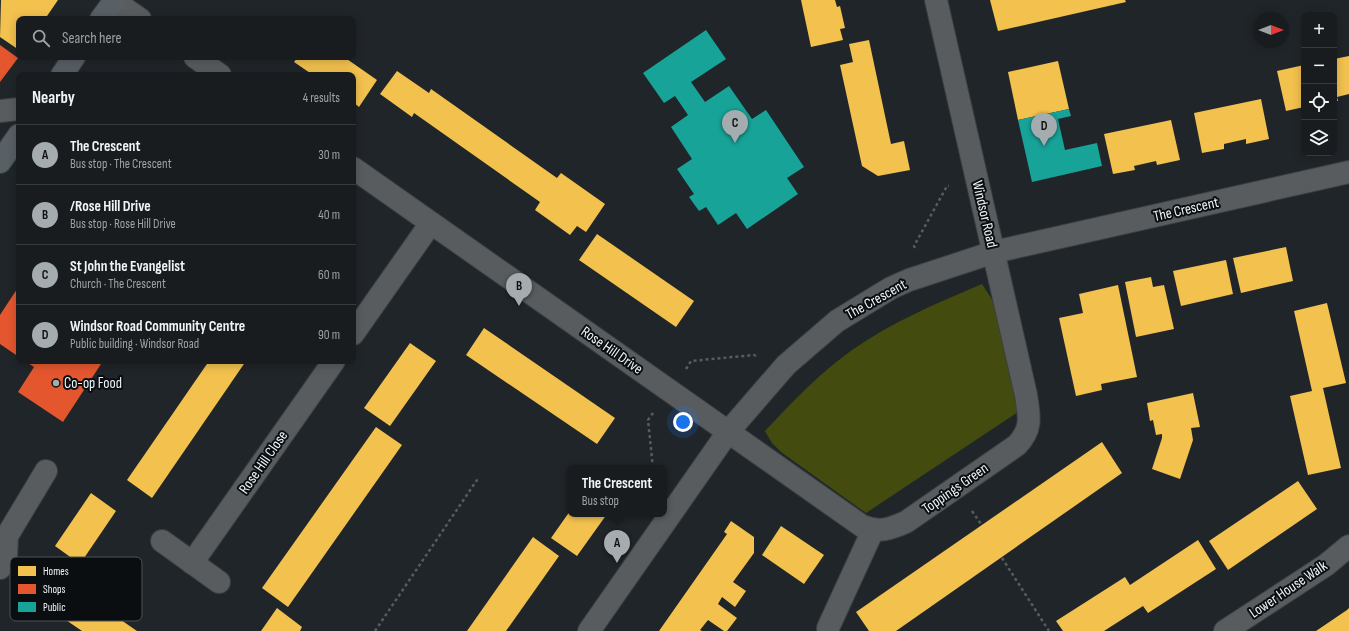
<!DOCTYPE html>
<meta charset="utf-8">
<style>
:root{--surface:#181c1f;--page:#25292c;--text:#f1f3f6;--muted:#9fa1a4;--line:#363a3d;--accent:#a5acb0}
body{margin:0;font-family:"Sofia Sans Condensed",sans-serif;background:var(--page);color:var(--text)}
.controls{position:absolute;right:12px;top:12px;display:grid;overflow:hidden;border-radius:8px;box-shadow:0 2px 10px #0003}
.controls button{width:36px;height:36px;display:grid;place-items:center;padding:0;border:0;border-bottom:1px solid var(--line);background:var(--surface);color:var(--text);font:20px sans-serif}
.compass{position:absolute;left:1253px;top:12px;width:36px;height:36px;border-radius:50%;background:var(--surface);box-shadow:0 2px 10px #0003;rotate:90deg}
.you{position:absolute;left:683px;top:422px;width:14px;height:14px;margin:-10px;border:3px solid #fff;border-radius:50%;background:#1a73e8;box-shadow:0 0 0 6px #1a73e833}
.badge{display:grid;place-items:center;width:26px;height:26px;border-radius:50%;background:var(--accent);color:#111;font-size:13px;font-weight:700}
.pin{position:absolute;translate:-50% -33px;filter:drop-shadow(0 1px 2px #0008)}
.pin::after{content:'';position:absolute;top:21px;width:14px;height:12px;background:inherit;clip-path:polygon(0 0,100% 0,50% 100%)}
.popup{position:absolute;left:567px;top:465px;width:100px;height:52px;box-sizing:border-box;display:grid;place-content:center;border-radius:8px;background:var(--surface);filter:drop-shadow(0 1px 3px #0005);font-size:13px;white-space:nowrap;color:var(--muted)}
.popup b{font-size:15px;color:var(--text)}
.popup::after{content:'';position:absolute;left:50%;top:100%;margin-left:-8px;border:8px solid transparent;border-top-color:var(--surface)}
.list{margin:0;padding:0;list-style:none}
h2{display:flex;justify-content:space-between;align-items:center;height:52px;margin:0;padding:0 16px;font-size:17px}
h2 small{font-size:13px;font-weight:400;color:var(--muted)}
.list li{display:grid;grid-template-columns:26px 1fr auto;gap:12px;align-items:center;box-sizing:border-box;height:60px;padding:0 16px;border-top:1px solid var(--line)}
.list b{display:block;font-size:15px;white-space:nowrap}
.list p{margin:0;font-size:13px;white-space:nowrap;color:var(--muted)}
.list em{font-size:13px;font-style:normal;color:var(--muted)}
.icon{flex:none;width:22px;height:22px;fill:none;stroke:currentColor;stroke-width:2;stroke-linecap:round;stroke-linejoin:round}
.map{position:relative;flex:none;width:1349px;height:631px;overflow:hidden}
.search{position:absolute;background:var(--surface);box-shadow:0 2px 10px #0003;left:16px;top:16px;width:340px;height:44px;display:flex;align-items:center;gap:10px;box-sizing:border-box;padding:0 14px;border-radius:8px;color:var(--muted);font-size:15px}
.panel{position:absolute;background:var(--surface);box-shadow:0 2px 10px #0003;left:16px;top:72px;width:340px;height:292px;border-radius:8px}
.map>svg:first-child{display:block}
.green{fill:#444b0e}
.homes{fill:#f2c14e}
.shops{fill:#e4572e}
.public{fill:#17a398}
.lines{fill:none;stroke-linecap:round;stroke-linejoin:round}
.minor-casing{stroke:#3b4043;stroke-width:24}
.major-casing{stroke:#3b4043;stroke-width:24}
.path{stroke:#585c5f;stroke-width:2.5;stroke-dasharray:3 3;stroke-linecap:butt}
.minor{stroke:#585c5f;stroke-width:22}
.major{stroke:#585f65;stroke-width:22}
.poi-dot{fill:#a5acb0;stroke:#0a0e11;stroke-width:1.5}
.labels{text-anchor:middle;stroke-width:4;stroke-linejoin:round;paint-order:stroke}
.street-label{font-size:15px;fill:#edf4f9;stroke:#0a0e11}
.poi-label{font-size:15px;fill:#edf4f9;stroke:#0a0e11;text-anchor:start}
.key{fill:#0a0e11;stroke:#4e5357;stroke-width:1}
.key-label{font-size:11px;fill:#edf4f9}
</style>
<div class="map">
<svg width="1349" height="631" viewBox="0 0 1349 631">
<rect width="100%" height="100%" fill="#202529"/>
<!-- green -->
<path class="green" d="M 982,284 L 993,301 L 1018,412 L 866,513 L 781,452 L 772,443 L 765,431 C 792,402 820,373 852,350 C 892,322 937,303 982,284 Z"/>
<!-- homes -->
<g class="homes">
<path d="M 1,0 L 58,0 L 45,19 L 19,19 L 19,50 L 0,37 Z"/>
<path d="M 801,0 L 835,0 L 837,7 L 840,6 L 845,28 L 840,29 L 843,40 L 811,47 Z"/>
<path d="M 990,0 L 1125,0 L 1126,2 L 998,31 Z"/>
<path d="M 869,40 L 891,144 L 904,141 L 910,170 L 878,176 L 862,166 L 840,65 L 853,62 L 849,44 Z"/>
<path d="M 1349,56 L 1349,94 L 1337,97 L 1338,101 L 1334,101 L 1334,59 Z"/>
<path d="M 298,57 L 344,57 L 377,80 L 359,107 L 353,102 L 353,75 L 313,75 L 294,62 Z"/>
<path d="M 1058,61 L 1069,109 L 1018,120 L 1008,72 Z"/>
<path d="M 1304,65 L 1304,107 L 1286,111 L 1277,71 Z"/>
<path d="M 397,71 L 429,93 L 431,89 L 557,178 L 561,173 L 605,204 L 586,232 L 577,226 L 570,235 L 535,210 L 540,202 L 414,113 L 412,117 L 380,94 Z"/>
<path d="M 1261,99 L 1269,139 L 1246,144 L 1246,139 L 1224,144 L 1224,149 L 1202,153 L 1194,113 Z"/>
<path d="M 1171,120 L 1180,160 L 1157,165 L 1156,161 L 1134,166 L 1135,170 L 1113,174 L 1104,134 Z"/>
<path d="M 597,234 L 694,301 L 676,327 L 579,260 Z"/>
<path d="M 1286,247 L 1293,281 L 1241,293 L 1233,258 Z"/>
<path d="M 1226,260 L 1233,294 L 1181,306 L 1173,271 Z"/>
<path d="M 1151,277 L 1153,287 L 1164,285 L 1174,329 L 1136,337 L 1125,282 Z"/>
<path d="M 1118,285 L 1137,377 L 1101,384 L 1102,390 L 1076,396 L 1059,318 L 1083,313 L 1079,294 Z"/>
<path d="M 1327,303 L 1346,383 L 1323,388 L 1341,468 L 1308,475 L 1290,396 L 1312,391 L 1294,311 Z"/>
<path d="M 484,328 L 615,418 L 597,444 L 466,355 Z"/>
<path d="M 410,343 L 436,361 L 390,426 L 364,408 Z"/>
<path d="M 209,361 L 246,361 L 152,498 L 127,480 Z"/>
<path d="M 1193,393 L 1200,427 L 1191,428 L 1193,440 L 1180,479 L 1152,469 L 1162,438 L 1162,434 L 1156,435 L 1153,420 L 1150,421 L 1147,403 Z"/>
<path d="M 376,427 L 402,445 L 288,607 L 262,588 Z"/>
<path d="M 1102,442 L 1122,473 L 896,631 L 869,631 L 856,612 Z"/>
<path d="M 1298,481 L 1317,509 L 1228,570 L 1209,541 Z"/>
<path d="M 91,493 L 116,511 L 80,564 L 55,546 Z"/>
<path d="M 570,511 L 570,514 L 607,514 L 577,556 L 551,538 Z"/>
<path d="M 731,521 L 754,537 L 754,553 L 733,582 L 746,591 L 735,607 L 722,597 L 718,604 L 737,618 L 727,631 L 724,631 L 708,620 L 700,630 L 702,631 L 659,631 L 727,534 L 724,532 Z"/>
<path d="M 781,526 L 824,555 L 804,584 L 762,555 Z"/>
<path d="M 533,537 L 559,556 L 506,631 L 467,631 Z"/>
<path d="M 1198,540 L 1216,569 L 1148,613 L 1143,606 L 1104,631 L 1063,631 L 1056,621 L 1125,577 L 1130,585 Z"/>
<path d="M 62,579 L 95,602 L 137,631 L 82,631 L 44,605 Z"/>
<path d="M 277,608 L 302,627 L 300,631 L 261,631 Z"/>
<path d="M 1349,608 L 1349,631 L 1316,631 L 1347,610 Z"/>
</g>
<!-- shops -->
<g class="shops">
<path d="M 0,45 L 18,58 L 0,82 Z"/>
<path d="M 19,286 L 19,357 L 0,344 L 0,315 Z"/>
<path d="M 25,361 L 103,361 L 63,422 L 18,392 L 34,367 Z"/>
</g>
<!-- public -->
<g class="public">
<path d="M 706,30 L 726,59 L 691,82 L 705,102 L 729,86 L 752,119 L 766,110 L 804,167 L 787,178 L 798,194 L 747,229 L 736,213 L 718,225 L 706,207 L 699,211 L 689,197 L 694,194 L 677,169 L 692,159 L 671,127 L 688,115 L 675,96 L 664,103 L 643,73 Z"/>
<path d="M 1069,109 L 1071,116 L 1058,119 L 1065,150 L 1097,143 L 1102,166 L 1032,182 L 1018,120 Z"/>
</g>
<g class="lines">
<defs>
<g id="minor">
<path d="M 114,1 L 140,19"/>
<path d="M 195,57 L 220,75"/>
<path d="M 0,111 L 19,109"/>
<path d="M 353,168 L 862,526 C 880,533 890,529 906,522 L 1017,445 C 1033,428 1029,416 1026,395 L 936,0"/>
<path d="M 353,334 L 431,223"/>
<path d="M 162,541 L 219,582"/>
<path d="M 192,563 L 334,361"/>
<path d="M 0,568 L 6,558 L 7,536 L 46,471"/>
<path d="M 828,628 L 873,530"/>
<path d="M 589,631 L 728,432 L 786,365 L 837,321 L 891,288 L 909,280 L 994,252 L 1349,172"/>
<path d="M 1225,631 L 1326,565 L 1349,546"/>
</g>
<g id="major">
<path d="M 101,19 L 115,0"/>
<path d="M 62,75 L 74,57"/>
<path d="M 0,162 L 19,135"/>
</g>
</defs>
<!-- minor casing -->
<use href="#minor" class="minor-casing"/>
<!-- major casing -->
<use href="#major" class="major-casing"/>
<!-- path -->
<g class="path">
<path d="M 915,248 L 914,246 L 947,186 L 949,186"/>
<path d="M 686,369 L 691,361 L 754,355 L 756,356"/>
<path d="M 653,468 L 648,420 L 653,413"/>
<path d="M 972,511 L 981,524"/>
<path d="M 1002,558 L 1049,631"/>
<path d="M 375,631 L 479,477"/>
</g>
<!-- minor -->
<use href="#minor" class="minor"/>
<!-- major -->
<use href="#major" class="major"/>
</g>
<!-- markers -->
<circle class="poi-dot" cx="56" cy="383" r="4"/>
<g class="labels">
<!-- street labels -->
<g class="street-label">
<text transform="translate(1186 209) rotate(-13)" y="5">The Crescent</text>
<text transform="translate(985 214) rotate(77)" y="5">Windsor Road</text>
<text transform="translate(876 299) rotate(-29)" y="5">The Crescent</text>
<text transform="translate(612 350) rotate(35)" y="5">Rose Hill Drive</text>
<text transform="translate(263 462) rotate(-55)" y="5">Rose Hill Close</text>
<text transform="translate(955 488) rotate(-35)" y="5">Toppings Green</text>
<text transform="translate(1288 589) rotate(-34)" y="5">Lower House Walk</text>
</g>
<!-- poi labels -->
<g class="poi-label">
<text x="64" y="388">Co-op Food</text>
</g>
</g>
<!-- legend -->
<rect x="10" y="557" width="132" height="64" rx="6" class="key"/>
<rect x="18" y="566" width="18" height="10" fill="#f2c14e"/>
<rect x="18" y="584" width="18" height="10" fill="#e4572e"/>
<rect x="18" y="602" width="18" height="10" fill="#17a398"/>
<g class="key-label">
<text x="43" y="575">Homes</text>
<text x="43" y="593">Shops</text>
<text x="43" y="611">Public</text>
</g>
</svg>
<div class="controls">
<button>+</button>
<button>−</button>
<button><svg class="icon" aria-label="locate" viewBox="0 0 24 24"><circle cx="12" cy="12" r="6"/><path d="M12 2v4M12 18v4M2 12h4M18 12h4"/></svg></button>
<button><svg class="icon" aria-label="layers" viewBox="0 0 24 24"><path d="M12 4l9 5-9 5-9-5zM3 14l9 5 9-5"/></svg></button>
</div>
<svg class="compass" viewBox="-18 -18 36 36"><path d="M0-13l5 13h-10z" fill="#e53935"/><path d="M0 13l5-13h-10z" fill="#9fa1a4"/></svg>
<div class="you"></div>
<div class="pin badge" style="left:617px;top:563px">A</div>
<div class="popup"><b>The Crescent</b>Bus stop</div>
<div class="pin badge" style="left:519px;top:306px">B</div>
<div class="pin badge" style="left:735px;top:143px">C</div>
<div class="pin badge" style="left:1044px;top:146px">D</div>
<div class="search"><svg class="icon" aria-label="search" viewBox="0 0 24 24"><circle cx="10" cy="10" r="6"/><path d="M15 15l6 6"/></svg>Search here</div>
<section class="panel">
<h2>Nearby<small>4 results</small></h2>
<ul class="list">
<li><span class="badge">A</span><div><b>The Crescent</b><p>Bus stop · The Crescent</p></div><em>30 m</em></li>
<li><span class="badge">B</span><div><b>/Rose Hill Drive</b><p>Bus stop · Rose Hill Drive</p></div><em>40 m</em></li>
<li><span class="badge">C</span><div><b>St John the Evangelist</b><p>Church · The Crescent</p></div><em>60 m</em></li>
<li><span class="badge">D</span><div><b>Windsor Road Community Centre</b><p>Public building · Windsor Road</p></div><em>90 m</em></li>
</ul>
</section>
</div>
